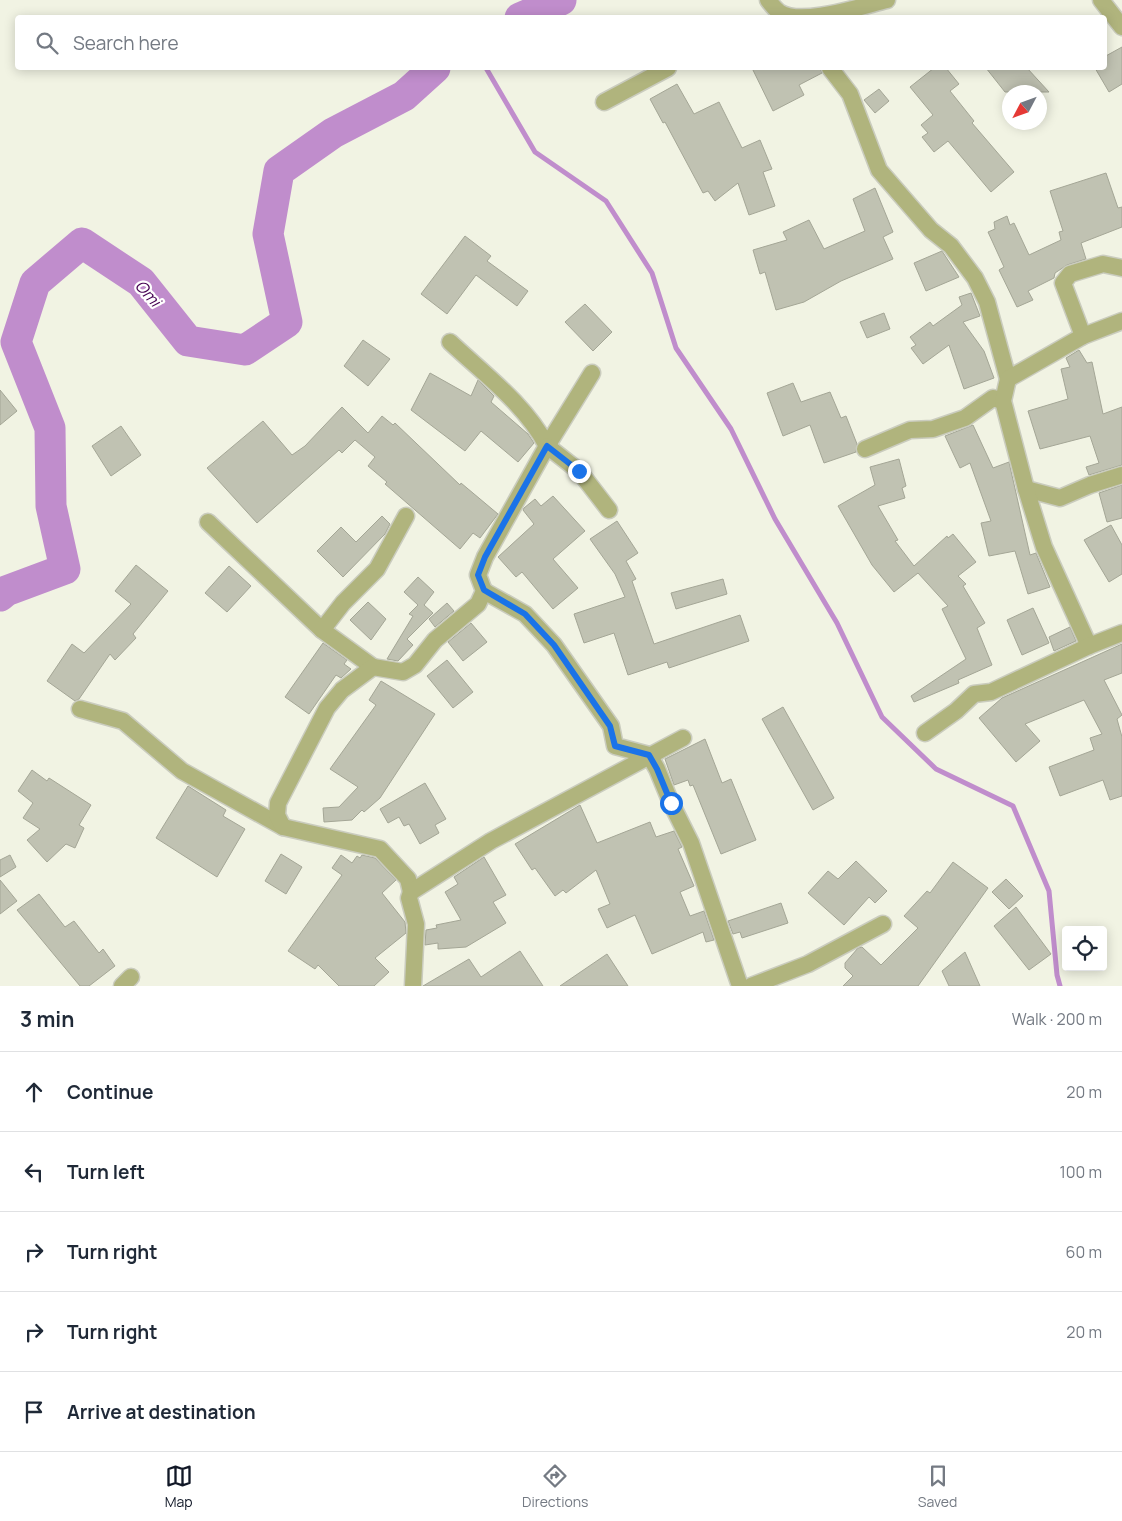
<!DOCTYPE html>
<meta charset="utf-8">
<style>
:root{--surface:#fff;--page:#f6f6f7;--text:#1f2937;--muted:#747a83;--line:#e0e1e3;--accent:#111827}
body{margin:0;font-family:Manrope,sans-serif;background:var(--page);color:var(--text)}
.controls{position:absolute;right:15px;bottom:15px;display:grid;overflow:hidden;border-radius:5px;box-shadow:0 2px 12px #0003}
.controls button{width:45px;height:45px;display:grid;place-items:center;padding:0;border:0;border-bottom:1px solid var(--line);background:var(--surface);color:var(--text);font:25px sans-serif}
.compass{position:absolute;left:1002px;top:85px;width:45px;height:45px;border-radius:50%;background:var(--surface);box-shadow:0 2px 12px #0003;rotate:229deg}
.stop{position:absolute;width:15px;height:15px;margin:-11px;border:4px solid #1a73e8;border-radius:50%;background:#fff}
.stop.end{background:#1a73e8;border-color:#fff;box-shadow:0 1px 5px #0008}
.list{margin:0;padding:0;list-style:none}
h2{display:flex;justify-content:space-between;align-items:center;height:65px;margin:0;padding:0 20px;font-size:21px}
h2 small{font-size:16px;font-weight:400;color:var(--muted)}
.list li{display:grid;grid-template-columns:32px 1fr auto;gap:15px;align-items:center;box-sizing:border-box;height:80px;padding:0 20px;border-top:1px solid var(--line)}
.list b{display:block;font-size:19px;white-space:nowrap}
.list em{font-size:16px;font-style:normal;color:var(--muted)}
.icon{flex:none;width:28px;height:28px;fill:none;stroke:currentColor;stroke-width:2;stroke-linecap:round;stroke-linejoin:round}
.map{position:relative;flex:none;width:1122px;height:986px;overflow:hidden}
.search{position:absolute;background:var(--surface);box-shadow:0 2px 12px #0003;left:15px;right:15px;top:15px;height:55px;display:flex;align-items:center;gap:12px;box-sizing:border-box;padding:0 18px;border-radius:5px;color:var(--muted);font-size:19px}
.sheet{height:465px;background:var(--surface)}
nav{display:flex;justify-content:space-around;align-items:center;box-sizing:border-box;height:70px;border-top:1px solid var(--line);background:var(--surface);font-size:14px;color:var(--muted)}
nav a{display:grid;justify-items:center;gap:2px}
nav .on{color:var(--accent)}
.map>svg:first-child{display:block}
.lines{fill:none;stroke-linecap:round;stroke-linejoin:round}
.stream{stroke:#c08dcc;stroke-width:5}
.river{stroke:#c08dcc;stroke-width:31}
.building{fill:#c0c2b2;stroke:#a4a696}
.minor-casing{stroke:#caccbe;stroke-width:19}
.minor{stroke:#b0b47d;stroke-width:16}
.route{stroke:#1a73e8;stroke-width:6}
.labels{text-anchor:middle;stroke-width:4.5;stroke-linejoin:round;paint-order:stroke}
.water-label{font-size:16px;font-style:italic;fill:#450152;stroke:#fff}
</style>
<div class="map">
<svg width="1122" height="986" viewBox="0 0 1122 986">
<rect width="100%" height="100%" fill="#f1f3e3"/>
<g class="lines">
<!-- stream -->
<path class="stream" d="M 486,68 L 535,152 L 606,201 L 652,273 L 676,348 L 731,429 L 775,519 L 837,623 L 882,717 L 936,769 L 1013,806 L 1049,891 L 1057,975 L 1060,986"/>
<!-- river -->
<g class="river">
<path d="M 520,18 L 561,0"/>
<path d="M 0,596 L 6,591 L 65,569 L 51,506 L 50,428 L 16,342 L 35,283 L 82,243 L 141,282 L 188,341 L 245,350 L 287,322 L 268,234 L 279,171 L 333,133 L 404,96 L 435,68"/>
</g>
</g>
<!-- building -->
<g class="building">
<path d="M 1122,47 L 1122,84 L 1109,92 L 1095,68 L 1104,68 L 1104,57 Z"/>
<path d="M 752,68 L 820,68 L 822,73 L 799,85 L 804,95 L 773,111 Z"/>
<path d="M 934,68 L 946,68 L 959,84 L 950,91 L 974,121 L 972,123 L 1014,172 L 991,192 L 948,141 L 934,152 L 922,137 L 928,133 L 921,125 L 933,115 L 910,87 Z"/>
<path d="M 986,68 L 1027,68 L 1049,92 L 1005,92 Z"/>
<path d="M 677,84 L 694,114 L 719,102 L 742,148 L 760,140 L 772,169 L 763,172 L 775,206 L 749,215 L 738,183 L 715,201 L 708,191 L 703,193 L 665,122 L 663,123 L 650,99 Z"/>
<path d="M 879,89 L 889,101 L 875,113 L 864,100 Z"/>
<path d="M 1106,173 L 1118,208 L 1122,207 L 1122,227 L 1081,243 L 1086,259 L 1067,265 L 1055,273 L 1054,278 L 1028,291 L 1033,300 L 1017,307 L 999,270 L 1004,267 L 988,232 L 995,229 L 994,222 L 1007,216 L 1010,225 L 1014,223 L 1029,255 L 1061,240 L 1059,232 L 1063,231 L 1050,191 Z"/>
<path d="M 875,188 L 893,232 L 883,237 L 893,259 L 841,281 L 804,302 L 776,310 L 765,272 L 760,274 L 753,250 L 787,240 L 783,232 L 809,220 L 824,249 L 865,231 L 853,199 Z"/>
<path d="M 465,236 L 491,256 L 487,261 L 528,291 L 517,306 L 476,275 L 447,314 L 421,294 Z"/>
<path d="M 942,251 L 959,277 L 926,291 L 914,263 Z"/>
<path d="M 971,293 L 980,316 L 963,322 L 984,351 L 994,378 L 964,389 L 949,345 L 923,364 L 911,348 L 916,345 L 910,337 L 930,322 L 933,326 L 962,305 L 959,297 Z"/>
<path d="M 585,304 L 612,332 L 593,351 L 565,322 Z"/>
<path d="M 884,313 L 890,329 L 867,338 L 860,322 Z"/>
<path d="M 363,340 L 390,359 L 368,386 L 344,366 Z"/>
<path d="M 1079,350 L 1087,363 L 1092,362 L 1103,414 L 1122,407 L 1122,465 L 1089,475 L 1086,467 L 1099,463 L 1090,436 L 1040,449 L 1028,411 L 1068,399 L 1061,369 L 1070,367 L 1066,358 Z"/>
<path d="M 430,373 L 471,396 L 478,380 L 494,396 L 491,402 L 528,434 L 534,443 L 518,462 L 481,431 L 465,451 L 411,410 Z"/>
<path d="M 793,383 L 801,402 L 830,392 L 841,418 L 846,416 L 857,444 L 856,452 L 824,463 L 810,425 L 783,436 L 767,393 Z"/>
<path d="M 0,390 L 17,411 L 0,425 Z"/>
<path d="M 342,407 L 368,433 L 382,416 L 393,425 L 395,423 L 460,485 L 461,483 L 498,514 L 480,538 L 473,533 L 460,549 L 385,484 L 387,482 L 368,466 L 375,457 L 355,440 L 342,453 L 339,450 L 257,523 L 207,468 L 263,421 L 292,455 L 305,446 Z"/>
<path d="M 973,425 L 993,468 L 1009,462 L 1030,555 L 1036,553 L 1050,587 L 1028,594 L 1015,551 L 989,556 L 981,523 L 991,521 L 970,463 L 960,468 L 945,436 Z"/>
<path d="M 121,426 L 141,455 L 111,476 L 92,446 Z"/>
<path d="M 899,459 L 906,486 L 902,488 L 905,498 L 878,506 L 898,540 L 895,541 L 914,566 L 947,536 L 948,538 L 953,534 L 976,562 L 958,576 L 966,584 L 963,586 L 985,623 L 977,628 L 992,665 L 958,680 L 959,683 L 914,702 L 911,696 L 966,659 L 942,609 L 948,606 L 918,573 L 894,592 L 872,565 L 838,506 L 875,485 L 870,467 Z"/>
<path d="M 1122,485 L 1122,518 L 1107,522 L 1099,493 Z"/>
<path d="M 553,496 L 585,531 L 553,559 L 578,588 L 553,609 L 522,572 L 516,577 L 498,557 L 534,524 L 523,510 L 524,508 L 535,499 L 541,506 Z"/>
<path d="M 382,516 L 390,524 L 385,534 L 343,577 L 317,551 L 341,527 L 356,542 Z"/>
<path d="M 617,521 L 638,553 L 626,561 L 636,579 L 632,581 L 654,644 L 740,615 L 749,641 L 669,668 L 667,662 L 628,675 L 614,633 L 584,643 L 574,614 L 625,597 L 615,574 L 590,539 Z"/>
<path d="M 1111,525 L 1122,545 L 1122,574 L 1109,582 L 1084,540 Z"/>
<path d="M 136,565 L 168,591 L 133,634 L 136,638 L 115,660 L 110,654 L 79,699 L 75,701 L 47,681 L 72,644 L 84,653 L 131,604 L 115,591 Z"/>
<path d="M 229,566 L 251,586 L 227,612 L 205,593 Z"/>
<path d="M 418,577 L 434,592 L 424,605 L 433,613 L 407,639 L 413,645 L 398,661 L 387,659 L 413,616 L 409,614 L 418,605 L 404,592 Z"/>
<path d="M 723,579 L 727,594 L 676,609 L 671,593 Z"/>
<path d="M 368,602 L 386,619 L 371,640 L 350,620 Z"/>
<path d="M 447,603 L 454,611 L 435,627 L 429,619 Z"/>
<path d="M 1033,608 L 1049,643 L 1022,655 L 1007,620 Z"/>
<path d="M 471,623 L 487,642 L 463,661 L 448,642 Z"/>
<path d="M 1070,627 L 1076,641 L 1054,651 L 1049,637 Z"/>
<path d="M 323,643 L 347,660 L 344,664 L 351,669 L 341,678 L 336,675 L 309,714 L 285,697 Z"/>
<path d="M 1122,644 L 1122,673 L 1104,680 L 1122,715 L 1117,719 L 1122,737 L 1122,796 L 1110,800 L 1103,780 L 1060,796 L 1049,767 L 1094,750 L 1090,738 L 1102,734 L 1084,700 L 1025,724 L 1040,741 L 1016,762 L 979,718 L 1002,698 Z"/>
<path d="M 447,660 L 473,692 L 453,708 L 427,676 Z"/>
<path d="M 381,681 L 435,714 L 380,798 L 364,812 L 362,810 L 352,820 L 324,822 L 323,808 L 339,807 L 358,787 L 330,769 L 376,705 L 369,700 Z"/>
<path d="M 783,707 L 834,798 L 813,810 L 762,719 Z"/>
<path d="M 705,739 L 722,783 L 731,779 L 756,840 L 721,854 L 693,785 L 690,786 L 688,780 L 674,785 L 665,759 Z"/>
<path d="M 32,770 L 47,781 L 49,778 L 91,805 L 79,825 L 84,828 L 75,848 L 66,844 L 47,862 L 27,840 L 40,829 L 23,818 L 33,803 L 18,791 Z"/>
<path d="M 425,783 L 446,819 L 435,825 L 439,833 L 420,844 L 409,824 L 404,826 L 399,817 L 388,823 L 380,809 Z"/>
<path d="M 188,786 L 226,810 L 223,816 L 245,829 L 217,877 L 156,838 Z"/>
<path d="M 580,805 L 597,843 L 650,822 L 656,837 L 674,831 L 682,847 L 678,849 L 694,886 L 680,892 L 690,916 L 704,911 L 714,940 L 706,942 L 703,932 L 652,954 L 635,915 L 607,928 L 598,909 L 610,904 L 596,870 L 566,893 L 563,890 L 555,896 L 535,868 L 532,870 L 515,844 Z"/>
<path d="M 281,854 L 302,867 L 286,894 L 265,881 Z"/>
<path d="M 10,855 L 16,867 L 0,877 L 0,860 Z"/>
<path d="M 341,855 L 352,863 L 357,856 L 360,858 L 362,855 L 375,858 L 396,880 L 382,893 L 405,922 L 406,933 L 375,958 L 389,972 L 374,986 L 339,986 L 318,965 L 315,969 L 288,951 L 342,875 L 332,868 Z"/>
<path d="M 484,857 L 506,895 L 493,902 L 506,923 L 466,947 L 438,949 L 438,943 L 425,945 L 426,930 L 437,928 L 436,925 L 461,920 L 445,892 L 458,884 L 454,877 Z"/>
<path d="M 856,861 L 887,891 L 875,903 L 869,897 L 844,925 L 808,893 L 828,871 L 838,879 Z"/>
<path d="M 953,862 L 988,888 L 918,986 L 843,986 L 853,976 L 845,968 L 845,963 L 858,948 L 862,947 L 881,965 L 918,928 L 904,916 L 927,891 L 930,893 Z"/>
<path d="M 1006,879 L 1023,896 L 1009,909 L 992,892 Z"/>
<path d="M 0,880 L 17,901 L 0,914 Z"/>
<path d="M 39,894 L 65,927 L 74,921 L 99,953 L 103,949 L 115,966 L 89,986 L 80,986 L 17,910 Z"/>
<path d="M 781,903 L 788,923 L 742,938 L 740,932 L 733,934 L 728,921 Z"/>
<path d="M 1016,907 L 1051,954 L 1029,970 L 994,926 Z"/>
<path d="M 520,951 L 543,986 L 423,986 L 469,959 L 481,977 Z"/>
<path d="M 965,952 L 980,986 L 949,986 L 942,971 Z"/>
<path d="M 607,954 L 628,986 L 560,986 Z"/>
</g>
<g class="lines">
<defs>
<g id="minor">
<path d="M 768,0 C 771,4 775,9 779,12 C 801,27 862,6 887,0"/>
<path d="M 1101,0 L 1122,27"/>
<path d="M 830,68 L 850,94 L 879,170 L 931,230 L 951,246 L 975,278 L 987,302 L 1008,379"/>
<path d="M 604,102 L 668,68"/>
<path d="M 1083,336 L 1063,283 L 1070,274 L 1103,264 L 1122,268"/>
<path d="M 450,342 C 484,374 525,404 547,446 L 592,373"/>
<path d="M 865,449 L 910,430 L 933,429 L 965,418 L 993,398 L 1003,401"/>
<path d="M 1026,489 L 1060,498 L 1090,485 L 1122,475"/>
<path d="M 208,522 L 322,630 L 373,667"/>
<path d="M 484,591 L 525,614 L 554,645 L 611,726 L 615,746 L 649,755 L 657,769 L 671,803 L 691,843 L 740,986"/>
<path d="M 322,630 L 343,603 L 377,569 L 406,516"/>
<path d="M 1089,646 L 1044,547 L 1026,489 L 1003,401 L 1008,379 L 1083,336 L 1122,321"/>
<path d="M 80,709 L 123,721 L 182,771 L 283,827 L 380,849 L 408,879 L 411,892"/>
<path d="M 925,733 L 956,711 L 974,694 L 991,692 L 1089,646 L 1122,633"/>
<path d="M 283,827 L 277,815 L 278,803 L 327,708 L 342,690 L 373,667 L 403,672 L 415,665 L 435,640 L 478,604 L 484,591 L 478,575 L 485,557 L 547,446 L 579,471 L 609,510"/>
<path d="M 122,986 L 131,977"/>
<path d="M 413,986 L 416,924 L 409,898 L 411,892 L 491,841 L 683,738"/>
<path d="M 751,986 L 808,964 L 883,924"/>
</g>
</defs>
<!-- minor casing -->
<use href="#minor" class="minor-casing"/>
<!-- minor -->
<use href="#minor" class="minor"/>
</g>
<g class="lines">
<!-- route -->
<path class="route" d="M 579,471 L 547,446 L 485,557 L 478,575 L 484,590 L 525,614 L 554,645 L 610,726 L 615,746 L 649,755 L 657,769 L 671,803"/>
</g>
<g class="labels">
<!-- water labels -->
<g class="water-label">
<text transform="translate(148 293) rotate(48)" y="6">Omi</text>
</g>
</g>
</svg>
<div class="controls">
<button><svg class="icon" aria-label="locate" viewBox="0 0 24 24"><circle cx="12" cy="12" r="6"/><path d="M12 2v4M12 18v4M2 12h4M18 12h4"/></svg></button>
</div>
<svg class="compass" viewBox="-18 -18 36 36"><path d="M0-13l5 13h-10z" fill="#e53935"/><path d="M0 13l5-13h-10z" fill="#747a83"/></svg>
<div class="stop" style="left:671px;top:803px"></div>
<div class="stop end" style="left:579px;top:471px"></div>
<div class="search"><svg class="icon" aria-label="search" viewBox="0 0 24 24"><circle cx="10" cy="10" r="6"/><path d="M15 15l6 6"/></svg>Search here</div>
</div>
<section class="sheet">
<h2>3 min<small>Walk · 200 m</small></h2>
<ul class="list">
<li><svg class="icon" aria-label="ahead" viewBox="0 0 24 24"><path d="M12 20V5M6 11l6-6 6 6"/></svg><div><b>Continue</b></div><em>20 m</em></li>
<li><svg class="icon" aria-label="left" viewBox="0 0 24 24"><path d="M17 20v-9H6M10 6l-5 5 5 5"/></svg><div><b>Turn left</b></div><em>100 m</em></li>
<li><svg class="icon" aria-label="right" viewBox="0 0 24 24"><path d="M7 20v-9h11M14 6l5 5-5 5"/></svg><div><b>Turn right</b></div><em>60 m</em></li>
<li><svg class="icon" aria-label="right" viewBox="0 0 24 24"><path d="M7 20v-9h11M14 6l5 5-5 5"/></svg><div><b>Turn right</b></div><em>20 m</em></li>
<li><svg class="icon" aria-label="arrive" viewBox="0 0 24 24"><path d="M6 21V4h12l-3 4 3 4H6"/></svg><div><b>Arrive at destination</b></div></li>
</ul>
</section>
<nav>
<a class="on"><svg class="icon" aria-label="map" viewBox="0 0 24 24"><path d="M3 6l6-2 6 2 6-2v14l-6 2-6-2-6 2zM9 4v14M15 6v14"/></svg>Map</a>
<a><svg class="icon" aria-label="directions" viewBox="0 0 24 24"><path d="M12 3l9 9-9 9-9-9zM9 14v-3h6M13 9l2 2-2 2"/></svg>Directions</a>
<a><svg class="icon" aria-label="saved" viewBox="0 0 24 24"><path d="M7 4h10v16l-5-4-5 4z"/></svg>Saved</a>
</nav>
